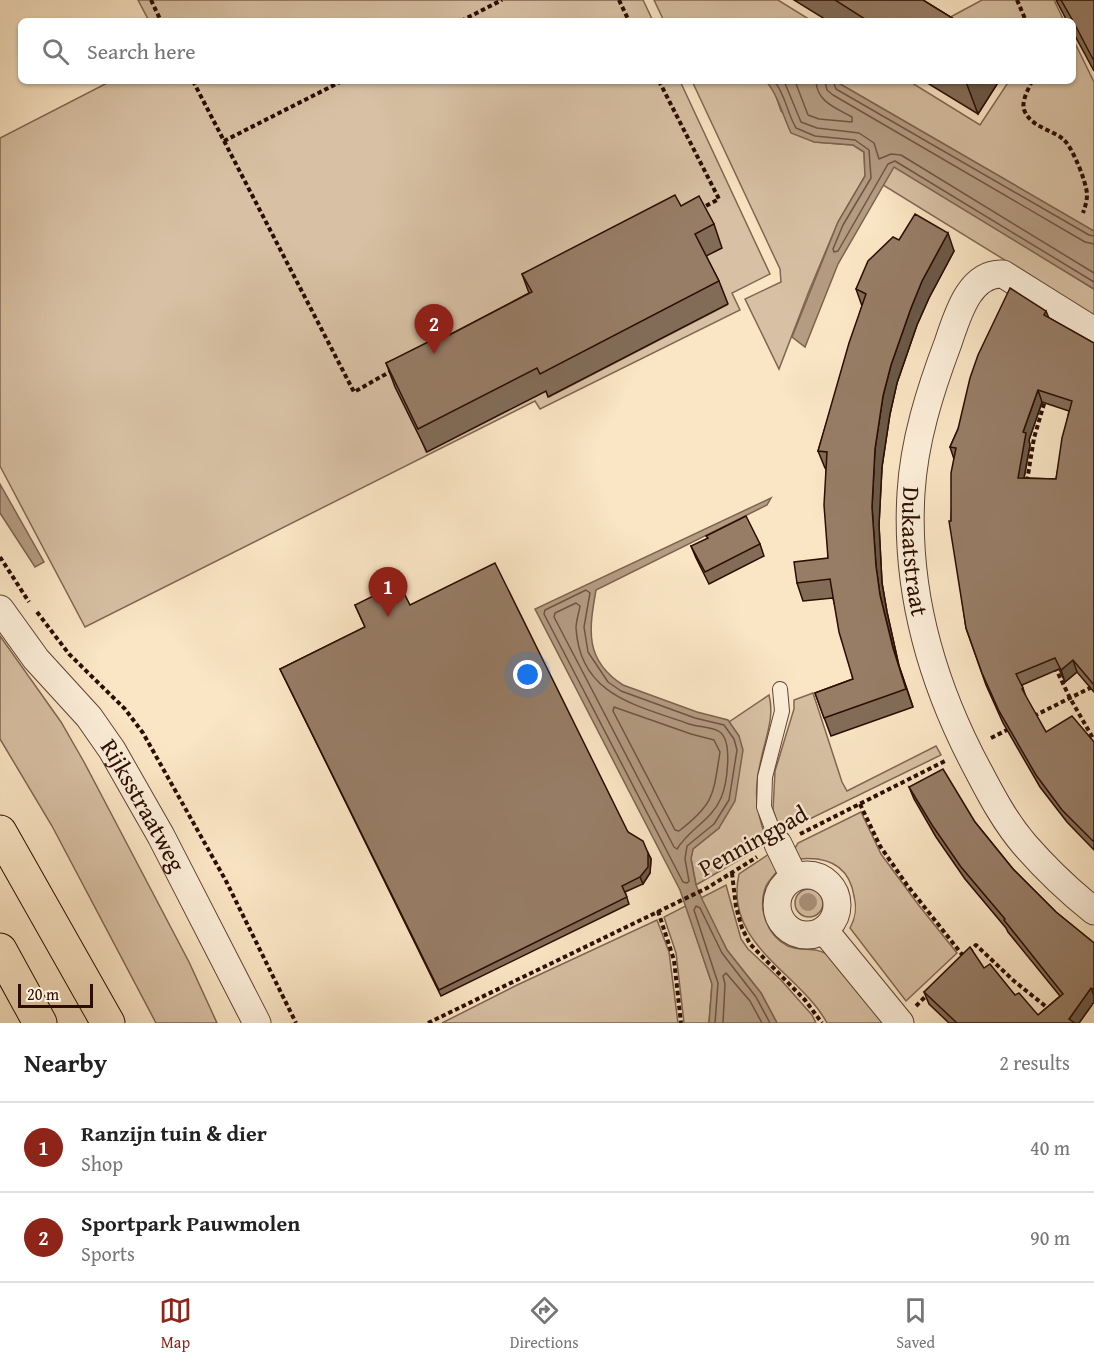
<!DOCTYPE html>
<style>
:root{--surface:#fff;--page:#f2f2f2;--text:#222;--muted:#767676;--line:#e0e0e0;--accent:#8f2418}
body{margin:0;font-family:"Gentium Book Plus",serif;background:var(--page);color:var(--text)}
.scale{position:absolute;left:18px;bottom:15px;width:75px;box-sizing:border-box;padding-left:6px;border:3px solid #2b0d01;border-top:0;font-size:16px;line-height:21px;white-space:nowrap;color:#2b0d01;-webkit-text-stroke:4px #fceed9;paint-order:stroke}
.you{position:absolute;left:528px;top:675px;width:21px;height:21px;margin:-15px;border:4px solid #fff;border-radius:50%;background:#1a73e8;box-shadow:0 0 0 9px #1a73e833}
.badge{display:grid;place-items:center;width:39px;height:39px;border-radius:50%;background:var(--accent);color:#fff;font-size:20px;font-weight:700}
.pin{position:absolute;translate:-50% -50px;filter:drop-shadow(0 2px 3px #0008)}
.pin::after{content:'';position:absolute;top:32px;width:21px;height:18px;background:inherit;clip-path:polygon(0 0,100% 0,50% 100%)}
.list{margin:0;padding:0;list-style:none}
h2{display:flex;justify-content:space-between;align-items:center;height:78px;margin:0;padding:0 24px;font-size:26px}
h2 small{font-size:20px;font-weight:400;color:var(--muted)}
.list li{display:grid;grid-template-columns:39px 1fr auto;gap:18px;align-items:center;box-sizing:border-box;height:90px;padding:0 24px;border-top:2px solid var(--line)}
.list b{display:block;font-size:22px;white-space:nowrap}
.list p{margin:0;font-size:20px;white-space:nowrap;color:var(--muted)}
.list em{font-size:20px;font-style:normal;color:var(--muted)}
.icon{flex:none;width:33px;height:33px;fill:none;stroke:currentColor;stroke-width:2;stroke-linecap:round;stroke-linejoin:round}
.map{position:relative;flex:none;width:1094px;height:1023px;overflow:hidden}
.search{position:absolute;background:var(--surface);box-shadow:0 2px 4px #0004;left:18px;right:18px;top:18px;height:66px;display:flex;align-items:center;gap:15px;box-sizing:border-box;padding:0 21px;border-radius:9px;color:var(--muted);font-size:22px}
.sheet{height:258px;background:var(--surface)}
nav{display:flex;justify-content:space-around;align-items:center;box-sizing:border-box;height:84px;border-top:2px solid var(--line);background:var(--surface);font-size:16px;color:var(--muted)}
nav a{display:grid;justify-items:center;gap:3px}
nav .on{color:var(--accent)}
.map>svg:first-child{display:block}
.green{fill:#d7c0a3;stroke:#816652;stroke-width:1.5;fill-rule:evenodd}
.water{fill:#b49c82;stroke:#7d634e;stroke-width:1.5}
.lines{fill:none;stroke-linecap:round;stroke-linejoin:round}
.shore{stroke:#705442;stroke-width:1.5}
.service-casing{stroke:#5f4332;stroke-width:16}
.minor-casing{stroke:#5f4332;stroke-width:29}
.motorway-casing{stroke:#2b0d01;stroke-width:35}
.path{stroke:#2b0d01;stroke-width:4;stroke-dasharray:4.5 3;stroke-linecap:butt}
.service{stroke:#fceed9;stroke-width:14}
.minor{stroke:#fceed9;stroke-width:27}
.motorway{stroke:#fae5c4;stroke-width:33}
.tree{fill:#a99178}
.wall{fill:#826c58;stroke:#2b0d01;stroke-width:1.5;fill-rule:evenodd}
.shaded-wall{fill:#6a5847;stroke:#2b0d01;stroke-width:1.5}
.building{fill:#977d66;stroke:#2b0d01;stroke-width:1.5;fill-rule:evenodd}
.labels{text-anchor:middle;stroke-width:4.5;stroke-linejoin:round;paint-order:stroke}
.street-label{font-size:24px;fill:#2b0d01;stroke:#fceed9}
</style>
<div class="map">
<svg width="1094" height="1023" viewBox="0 0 1094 1023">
<rect width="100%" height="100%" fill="#fae5c4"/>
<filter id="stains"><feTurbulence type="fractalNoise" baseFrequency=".00333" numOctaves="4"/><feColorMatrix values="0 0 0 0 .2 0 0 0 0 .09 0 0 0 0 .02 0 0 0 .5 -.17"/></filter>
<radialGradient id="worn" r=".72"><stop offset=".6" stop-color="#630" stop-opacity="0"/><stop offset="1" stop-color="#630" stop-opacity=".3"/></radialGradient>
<!-- green -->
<g class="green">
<path d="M 138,0 L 643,0 L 653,21 L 149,21 Z"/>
<path d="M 654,0 L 778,0 L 812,21 L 664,21 Z"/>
<path d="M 982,0 L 1054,0 L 1064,21 L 943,21 Z"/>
<path d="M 1073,39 L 1094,82 L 1094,231 L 835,81 L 909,81 L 980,125 L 1009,81 L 1073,81 Z"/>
<path d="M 111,81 L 680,81 L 770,274 L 732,293 L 740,310 L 540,409 L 535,401 L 85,627 L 0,466 L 0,138 ZM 708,220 L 704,257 L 727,305 L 549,397 L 546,391 L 426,452 L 419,434 Z"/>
<path d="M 692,81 L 766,81 L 774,90 L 781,111 L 814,142 L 853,145 L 864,152 L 865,176 L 838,222 L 809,291 L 779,369 L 745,299 L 781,282 L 780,269 Z"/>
<path d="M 894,166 L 1094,289 L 1094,315 L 883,185 Z"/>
<path d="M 0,636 L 61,722 L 84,762 L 189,962 L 217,1023 L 156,1023 L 52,826 L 0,739 Z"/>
<path d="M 813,693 L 842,782 L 847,791 L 936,746 L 941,755 L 781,833 L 773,810 L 775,771 L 794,709 L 794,700 Z"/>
<path d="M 769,695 C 775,717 765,739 761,760 C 753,792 756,813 768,843 L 696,885 L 691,858 L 693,849 L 719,828 L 739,736 L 729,722 Z"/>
<path d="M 861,812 L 881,854 L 917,903 L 957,953 L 906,1001 L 850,928 C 856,917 857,908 854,896 C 849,865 827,856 798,859 L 795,848 L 798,843 Z"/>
<path d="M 772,852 L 780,868 C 776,873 769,880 766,886 C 757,908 767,936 788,946 C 802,952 815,946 828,955 C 835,961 840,969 846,976 C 859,992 872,1007 885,1023 L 827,1023 C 800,973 723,944 739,874 Z"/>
<path d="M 726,885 L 741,939 L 748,949 L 781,980 L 812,1015 L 816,1023 L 777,1023 L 761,993 L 727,950 L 702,901 L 687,909 L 712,984 L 709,1023 L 684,1023 L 676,953 L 664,917 Z"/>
<circle cx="809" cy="903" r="14"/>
<path d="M 657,920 L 669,952 L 678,1023 L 442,1023 L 515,986 Z"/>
</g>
<!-- water -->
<g class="water">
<path d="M 766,81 L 835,81 L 1094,231 L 1094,289 L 894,167 L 838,264 L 805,347 L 792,337 L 838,222 L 865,176 L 864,152 L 853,145 L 814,142 L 791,133 C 783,116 778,95 766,81 Z"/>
<path d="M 0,484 L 44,562 L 35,567 L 0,513 Z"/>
<path d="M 771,498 L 767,505 L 596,590 C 589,630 584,660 623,685 L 697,712 L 728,720 L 739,736 L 743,750 L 735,801 L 719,828 L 693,849 L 691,859 L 696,885 L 703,901 L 727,950 L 761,993 L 777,1023 L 709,1023 L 712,984 L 680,890 L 535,609 Z"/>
</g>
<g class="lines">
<!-- shore -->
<g class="shore">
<path d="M 774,81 C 785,93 787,113 796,128 L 815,136 L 855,140 L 869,150 L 871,178 L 843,225 L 833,249 L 834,252 L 838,251 L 888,164 L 895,161 L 1094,282"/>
<path d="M 784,81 L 801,122 L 817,128 L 859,133 L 874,143 L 879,159 L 891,154 L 901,155 L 1094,273"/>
<path d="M 795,81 L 808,115 L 819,119 L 852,122 L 852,117 C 836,108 817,102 816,81"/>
<path d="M 825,81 L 827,90 L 833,95 L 1085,242 L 1094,244"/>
<path d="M 833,81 L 836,89 L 1089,235 L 1094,236"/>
<path d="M 586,590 L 590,593 L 584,627 L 588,652 L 608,682 L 621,691 L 695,718 L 724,725 L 734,739 L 737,750 L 729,800 L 714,824 L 687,846 L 685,859 L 689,881 L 687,883 L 683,882 L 544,614 L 545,610 Z"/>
<path d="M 576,603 L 580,606 C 579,613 576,621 576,628 C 580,696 637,705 689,724 C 698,727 713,727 720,732 C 733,742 727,784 721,798 C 712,820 689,829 677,849 L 674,847 L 554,617 L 555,613 Z"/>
<path d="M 614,707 L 691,734 L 714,740 L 720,752 C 713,795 715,803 679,831 L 675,830 L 613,711 Z"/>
<path d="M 715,1023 L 718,983 L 694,910 L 696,906 L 700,908 L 722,953 L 756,997 L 770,1023"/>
<path d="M 723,1023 L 725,984 L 723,976 L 726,973 L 750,1001 L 762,1023"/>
</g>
<defs>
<path id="service" d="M 778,844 L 764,807 L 765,777 L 782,711 L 780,689"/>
<g id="minor">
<path id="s1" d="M 1094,331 L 1003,274 C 969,272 957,317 948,343 C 930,391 914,441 911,493 C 905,593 932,685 979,772 C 992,797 1006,823 1025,845 C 1046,869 1069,891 1094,911"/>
<path id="s2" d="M 0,609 L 36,659 L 89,717 L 112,750 L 161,836 L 257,1023"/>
<path d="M 778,844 L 794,877"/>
<circle cx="807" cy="905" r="30"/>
<path d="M 824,930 L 900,1023"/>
</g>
<g id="motorway">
<path d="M 0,832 L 108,1023"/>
<path d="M 0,950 L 40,1023"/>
</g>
</defs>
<!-- service casing -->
<use href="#service" class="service-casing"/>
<!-- minor casing -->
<use href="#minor" class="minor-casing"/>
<!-- motorway casing -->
<use href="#motorway" class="motorway-casing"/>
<!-- path -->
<g class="path">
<path d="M 151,0 L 161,21"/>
<path d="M 619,0 L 629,21"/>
<path d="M 1017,0 L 1026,21"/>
<path d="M 461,21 L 502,0"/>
<path d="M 193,81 L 354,392 L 393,370"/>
<path d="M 659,81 L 719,199 L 700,209"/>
<path d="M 1032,81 C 1028,90 1020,103 1025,112 C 1032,127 1052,130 1063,139 C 1072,146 1087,183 1087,195 C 1087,201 1085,207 1083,213"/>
<path d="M 224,141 L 342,81"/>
<path d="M 1027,481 L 1034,438 L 1046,397"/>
<path d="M 0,557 L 29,602"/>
<path d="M 37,612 L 69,654 L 125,709 L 143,733 L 226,881 L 296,1023"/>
<path d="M 1055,667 L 1070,698 L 1094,740"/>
<path d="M 1034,716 L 1094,686"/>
<path d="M 991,738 L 1011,728"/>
<path d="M 860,804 L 880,846 L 907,885 L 964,957"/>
<path d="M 800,834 L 947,760"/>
<path d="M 732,873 L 736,907 L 742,928 L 750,944 L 805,1000 L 822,1023"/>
<path d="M 658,911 L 674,960 L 681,1023"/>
<path d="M 969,952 L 976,945 L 1014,981 L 1049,1009"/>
<path d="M 916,1006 L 928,994"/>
<path d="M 428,1023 L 707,888 L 757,857"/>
</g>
<!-- service -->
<use href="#service" class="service"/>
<!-- minor -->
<use href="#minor" class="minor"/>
<!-- motorway -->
<use href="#motorway" class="motorway"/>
</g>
<!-- trees -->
<circle class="tree" cx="808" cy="902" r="9"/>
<!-- wall -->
<g class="wall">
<path d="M 794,0 L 923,0 L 957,21 L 828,21 Z"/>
<path d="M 1056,0 L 1094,0 L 1094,71 L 1073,32 L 1073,21 L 1067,21 Z"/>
<path d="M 924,81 L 999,81 L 978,114 Z"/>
<path d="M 681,206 L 714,224 L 722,248 L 706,256 L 719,281 L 728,304 L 548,397 L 546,391 L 427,452 L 395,387 L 386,363 L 436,342 L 529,293 L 522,274 Z"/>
<path d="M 899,240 L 954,251 L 929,298 L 917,325 L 897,383 L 890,414 L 882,467 L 879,525 L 882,583 L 887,612 L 899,666 L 913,707 L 831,736 L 815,693 L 853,679 L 833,598 L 803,601 L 797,583 L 828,558 L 826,468 L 825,468 L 818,451 L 862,306 L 856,289 Z"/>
<path d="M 1046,311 L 1049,318 L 1094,343 L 1094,692 L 1077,672 L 1065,682 L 1059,669 L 1022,685 L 1026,697 L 1046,732 L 1094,742 L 1094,850 L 1067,822 L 1040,787 L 1003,723 L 986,685 L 966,628 L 951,521 L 954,459 L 950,447 L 958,429 ZM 1042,402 L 1069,411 L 1056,479 L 1024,478 L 1030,445 L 1029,440 Z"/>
<path d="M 760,544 L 764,556 L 709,584 L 696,558 L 691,546 Z"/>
<path d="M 355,605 L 410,605 L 648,853 L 651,859 L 650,873 L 643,884 L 625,892 L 629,904 L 441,996 L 280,669 L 365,627 Z"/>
<path d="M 909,787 L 975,822 L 1013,869 L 1056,912 L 1094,943 L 1094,1002 L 1079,1023 L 949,1023 L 929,1004 L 924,992 L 984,968 L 1038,1015 L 1060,996 L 1008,932 L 1006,928 L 965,879 L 936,837 L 914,799 Z"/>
</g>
<!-- shaded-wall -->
<g class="shaded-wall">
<path d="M 967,81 L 999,81 L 978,114 L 966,82 Z"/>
<path d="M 948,233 L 954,251 L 929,298 L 917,325 L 897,383 L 890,414 L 882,467 L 879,525 L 882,583 L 887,612 L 899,666 L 913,707 L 893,648 L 880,595 L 876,566 L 872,507 L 875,449 L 883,396 L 891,365 L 911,308 L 922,281 Z"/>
<path d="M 1038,390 L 1042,402 L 1029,440 L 1030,445 L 1022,489 L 1018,478 L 1023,432 Z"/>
<path d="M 1073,660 L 1077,672 L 1065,682 L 1061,670 Z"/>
<path d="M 648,853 L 651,859 L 650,873 L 643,884 L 640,877 Z"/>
<path d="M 1091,988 L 1094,996 L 1094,1002 L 1079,1023 L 1070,1023 L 1069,1019 Z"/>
</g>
<!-- building -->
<g class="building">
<path d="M 835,0 L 923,0 L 957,21 L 868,21 Z"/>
<path d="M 1061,0 L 1094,0 L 1094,61 L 1073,21 Z"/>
<path d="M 675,195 L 681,206 L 699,196 L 714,224 L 695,234 L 719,281 L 540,374 L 537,368 L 418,429 L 386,363 L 434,339 L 436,342 L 532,292 L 522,274 Z"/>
<path d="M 915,214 L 948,233 L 922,281 L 911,308 L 891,365 L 883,396 L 875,449 L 872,507 L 876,566 L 880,595 L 893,648 L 906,689 L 824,718 L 815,693 L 853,679 L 839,632 L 830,579 L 797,583 L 794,562 L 828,558 L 824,505 L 827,452 L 818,451 L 849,343 L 866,294 L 856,289 L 868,261 L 893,237 L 899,240 Z"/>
<path d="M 1010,288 L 1046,311 L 1044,315 L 1094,343 L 1094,685 L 1073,660 L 1061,670 L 1055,658 L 1016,674 L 1023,688 L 1022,689 L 1046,732 L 1072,716 L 1094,742 L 1094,842 L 1062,810 L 1036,775 L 999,711 L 982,673 L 966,628 L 949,521 L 951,521 L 951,473 L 956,448 L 950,447 L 958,429 L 970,378 L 978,355 ZM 1038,390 L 1072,401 L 1062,438 L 1056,479 L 1018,478 L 1026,433 L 1023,432 Z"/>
<path d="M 746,516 L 760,544 L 705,572 L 691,546 L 708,538 L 706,536 Z"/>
<path d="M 495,563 L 628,832 L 643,841 L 648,853 L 648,867 L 640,877 L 622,886 L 627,897 L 439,990 L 280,669 L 365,627 L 355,605 L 399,583 L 410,605 Z"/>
<path d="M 943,769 L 975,822 L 1013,869 L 1056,912 L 1094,943 L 1094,990 L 1091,988 L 1069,1019 L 1075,1023 L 957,1023 L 924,992 L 970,947 L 984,968 L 990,964 L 1015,995 L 1019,993 L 1038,1015 L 1063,994 L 1004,920 L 1005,919 L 961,867 L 932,825 L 909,787 Z"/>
</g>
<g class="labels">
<!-- street labels -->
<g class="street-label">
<text dy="8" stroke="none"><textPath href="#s1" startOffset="416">Dukaatstraat</textPath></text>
<text dy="8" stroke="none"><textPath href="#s2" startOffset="244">Rijksstraatweg</textPath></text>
<text transform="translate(753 841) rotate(-29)" y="8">Penningpad</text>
</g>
</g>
<rect width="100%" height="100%" filter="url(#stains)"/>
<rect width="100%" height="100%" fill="url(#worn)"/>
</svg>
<div class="scale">20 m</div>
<div class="you"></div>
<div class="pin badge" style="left:388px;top:617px">1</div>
<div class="pin badge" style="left:434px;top:354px">2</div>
<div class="search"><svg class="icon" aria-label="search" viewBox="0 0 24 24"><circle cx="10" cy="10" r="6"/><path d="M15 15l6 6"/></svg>Search here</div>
</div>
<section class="sheet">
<h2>Nearby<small>2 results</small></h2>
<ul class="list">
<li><span class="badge">1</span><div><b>Ranzijn tuin &amp; dier</b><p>Shop</p></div><em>40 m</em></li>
<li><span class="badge">2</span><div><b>Sportpark Pauwmolen</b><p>Sports</p></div><em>90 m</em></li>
</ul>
</section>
<nav>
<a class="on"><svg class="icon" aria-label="map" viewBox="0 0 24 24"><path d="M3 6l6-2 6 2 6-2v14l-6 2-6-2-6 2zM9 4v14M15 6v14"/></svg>Map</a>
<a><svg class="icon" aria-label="directions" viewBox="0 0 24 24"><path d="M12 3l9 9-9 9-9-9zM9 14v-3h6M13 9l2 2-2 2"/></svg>Directions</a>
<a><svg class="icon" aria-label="saved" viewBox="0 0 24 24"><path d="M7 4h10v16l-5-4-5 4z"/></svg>Saved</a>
</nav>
